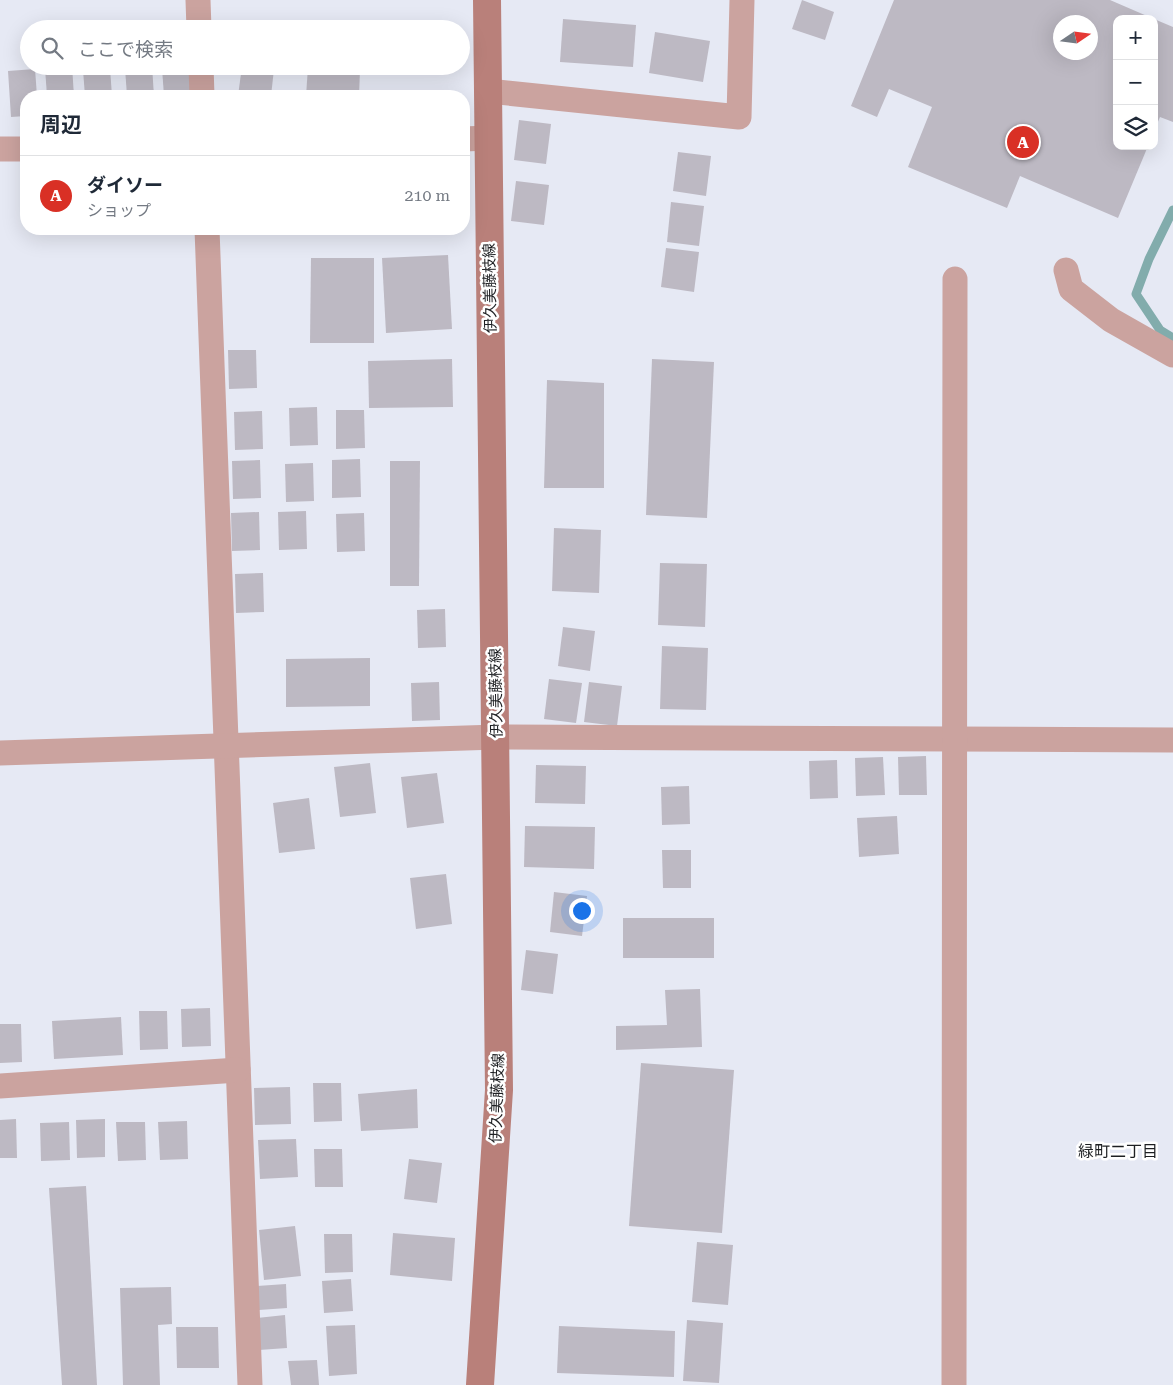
<!DOCTYPE html>
<html lang="ja">
<meta charset="utf-8">
<style>
:root{--surface:#fff;--page:#f6f6f7;--text:#1f2937;--muted:#747a83;--line:#e0e1e3;--accent:#d93025}
body{margin:0;font-family:"Roboto Serif","Noto Sans JP",serif;background:var(--page);color:var(--text)}
.controls{position:absolute;right:15px;top:15px;display:grid;overflow:hidden;border-radius:10px;box-shadow:0 5px 20px #0002}
.controls button{width:45px;height:45px;display:grid;place-items:center;padding:0;border:0;border-bottom:1px solid var(--line);background:var(--surface);color:var(--text);font:25px sans-serif}
.compass{position:absolute;left:1053px;top:15px;width:45px;height:45px;border-radius:50%;background:var(--surface);box-shadow:0 5px 20px #0002;rotate:77deg}
.you{position:absolute;left:581px;top:910px;width:18px;height:18px;margin:-12px;border:4px solid #fff;border-radius:50%;background:#1a73e8;box-shadow:0 0 0 8px #1a73e833}
.badge{display:grid;place-items:center;width:32px;height:32px;border-radius:50%;background:var(--accent);color:#fff;font-size:16px;font-weight:700}
.pin{position:absolute;translate:-50% -50%;border:2px solid #fff;box-shadow:0 1px 5px #0006}
.list{margin:0;padding:0;list-style:none}
h2{display:flex;justify-content:space-between;align-items:center;height:65px;margin:0;padding:0 20px;font-size:21px}
h2 small{font-size:16px;font-weight:400;color:var(--muted)}
.list li{display:grid;grid-template-columns:32px 1fr auto;gap:15px;align-items:center;box-sizing:border-box;height:80px;padding:0 20px;border-top:1px solid var(--line)}
.list b{display:block;font-size:19px;white-space:nowrap}
.list p{margin:0;font-size:16px;white-space:nowrap;color:var(--muted)}
.list em{font-size:16px;font-style:normal;color:var(--muted)}
.icon{flex:none;width:28px;height:28px;fill:none;stroke:currentColor;stroke-width:2;stroke-linecap:round;stroke-linejoin:round}
.map{position:relative;flex:none;width:1173px;height:1385px;overflow:hidden}
.search{position:absolute;background:var(--surface);box-shadow:0 5px 20px #0002;left:20px;top:20px;width:450px;height:55px;display:flex;align-items:center;gap:12px;box-sizing:border-box;padding:0 18px;border-radius:28px;color:var(--muted);font-size:19px}
.panel{position:absolute;background:var(--surface);box-shadow:0 5px 20px #0002;left:20px;top:90px;width:450px;height:145px;border-radius:20px}
.map>svg:first-child{display:block}
.lines{fill:none;stroke-linecap:round;stroke-linejoin:round}
.stream{stroke:#82acac;stroke-width:9}
.building{fill:#bdb9c3;fill-rule:evenodd}
.street{stroke:#cba39f;stroke-width:25}
.secondary{stroke:#b9807a;stroke-width:28}
.labels{text-anchor:middle;stroke-width:5;stroke-linejoin:round;paint-order:stroke}
.street-label{font-size:15px;fill:#1d1f22;stroke:#fff}
.neighbourhood-label{font-size:16px;fill:#1d1f22;stroke:#fff}
</style>
<div class="map">
<svg width="1173" height="1385" viewBox="0 0 1173 1385">
<rect width="100%" height="100%" fill="#e6e9f4"/>
<g class="lines">
<!-- stream -->
<path class="stream" d="M 1173,210 L 1149,259 L 1136,294 L 1160,330 L 1173,338"/>
</g>
<!-- building -->
<g class="building">
<path d="M 802,0 L 834,12 L 825,40 L 792,29 Z"/>
<path d="M 894,0 L 1110,0 L 1154,19 L 1117,19 L 1117,146 L 1148,146 L 1118,218 L 1020,176 L 1007,208 L 908,167 L 932,107 L 889,89 L 877,117 L 851,106 ZM 1060,22 L 1090,22 L 1090,52 L 1060,52 Z"/>
<path d="M 563,19 L 636,25 L 633,67 L 560,62 Z"/>
<path d="M 1154,19 L 1173,27 L 1173,122 L 1160,117 L 1154,131 Z"/>
<path d="M 655,32 L 710,41 L 703,82 L 649,73 Z"/>
<path d="M 72,66 L 74,96 L 47,96 L 45,68 Z"/>
<path d="M 152,66 L 154,96 L 127,96 L 125,68 Z"/>
<path d="M 190,66 L 192,96 L 164,96 L 162,68 Z"/>
<path d="M 242,66 L 274,69 L 271,96 L 238,96 Z"/>
<path d="M 308,67 L 360,70 L 359,96 L 306,96 Z"/>
<path d="M 110,68 L 112,96 L 85,96 L 83,70 Z"/>
<path d="M 35,69 L 37,96 L 26,96 L 26,116 L 11,117 L 8,71 Z"/>
<path d="M 519,120 L 551,124 L 546,164 L 514,160 Z"/>
<path d="M 678,152 L 711,156 L 706,196 L 673,191 Z"/>
<path d="M 516,181 L 549,185 L 544,225 L 511,221 Z"/>
<path d="M 671,202 L 704,206 L 699,246 L 667,242 Z"/>
<path d="M 666,248 L 699,252 L 694,292 L 661,287 Z"/>
<path d="M 448,255 L 452,329 L 386,333 L 382,258 Z"/>
<path d="M 311,258 L 374,258 L 374,343 L 310,343 Z"/>
<path d="M 228,350 L 256,350 L 257,388 L 229,389 Z"/>
<path d="M 452,359 L 453,407 L 369,408 L 368,361 Z"/>
<path d="M 652,359 L 714,362 L 707,518 L 646,515 Z"/>
<path d="M 547,380 L 604,383 L 604,488 L 544,488 Z"/>
<path d="M 317,407 L 318,445 L 290,446 L 289,408 Z"/>
<path d="M 336,410 L 364,410 L 365,448 L 336,449 Z"/>
<path d="M 262,411 L 263,449 L 235,450 L 234,412 Z"/>
<path d="M 360,459 L 361,497 L 332,498 L 332,460 Z"/>
<path d="M 260,460 L 261,498 L 233,499 L 232,461 Z"/>
<path d="M 390,461 L 420,461 L 419,586 L 390,586 Z"/>
<path d="M 313,463 L 314,501 L 286,502 L 285,464 Z"/>
<path d="M 306,511 L 307,549 L 279,550 L 278,512 Z"/>
<path d="M 259,512 L 260,550 L 232,551 L 231,513 Z"/>
<path d="M 364,513 L 365,551 L 337,552 L 336,514 Z"/>
<path d="M 554,528 L 601,530 L 599,593 L 552,591 Z"/>
<path d="M 660,563 L 707,564 L 705,627 L 658,625 Z"/>
<path d="M 263,573 L 264,612 L 236,613 L 235,574 Z"/>
<path d="M 445,609 L 446,647 L 418,648 L 417,610 Z"/>
<path d="M 563,627 L 595,631 L 590,671 L 558,666 Z"/>
<path d="M 662,646 L 708,648 L 706,710 L 660,709 Z"/>
<path d="M 370,658 L 370,706 L 286,707 L 286,659 Z"/>
<path d="M 549,679 L 582,683 L 576,723 L 544,719 Z"/>
<path d="M 439,682 L 440,720 L 412,721 L 411,683 Z"/>
<path d="M 589,682 L 622,686 L 617,726 L 584,722 Z"/>
<path d="M 926,756 L 927,795 L 899,795 L 898,757 Z"/>
<path d="M 883,757 L 885,795 L 856,796 L 855,758 Z"/>
<path d="M 837,760 L 838,798 L 810,799 L 809,761 Z"/>
<path d="M 370,763 L 376,813 L 340,817 L 334,767 Z"/>
<path d="M 536,765 L 586,766 L 585,804 L 535,803 Z"/>
<path d="M 437,773 L 444,823 L 407,828 L 401,777 Z"/>
<path d="M 689,786 L 690,824 L 662,825 L 661,787 Z"/>
<path d="M 309,798 L 315,849 L 279,853 L 273,803 Z"/>
<path d="M 897,816 L 899,854 L 859,857 L 857,818 Z"/>
<path d="M 525,826 L 595,827 L 594,869 L 524,867 Z"/>
<path d="M 662,850 L 691,850 L 691,888 L 663,888 Z"/>
<path d="M 446,874 L 452,924 L 416,929 L 410,878 Z"/>
<path d="M 554,892 L 587,896 L 582,936 L 550,932 Z"/>
<rect x="623" y="918" width="91" height="40"/>
<path d="M 526,950 L 558,954 L 553,994 L 521,990 Z"/>
<path d="M 700,989 L 702,1047 L 616,1050 L 616,1026 L 667,1025 L 665,990 Z"/>
<path d="M 210,1008 L 211,1046 L 182,1047 L 181,1009 Z"/>
<path d="M 139,1011 L 167,1011 L 168,1049 L 140,1050 Z"/>
<path d="M 121,1017 L 123,1055 L 54,1059 L 52,1021 Z"/>
<path d="M 0,1024 L 21,1024 L 22,1062 L 0,1063 Z"/>
<path d="M 641,1063 L 734,1070 L 722,1233 L 629,1226 Z"/>
<path d="M 313,1083 L 341,1083 L 342,1121 L 314,1122 Z"/>
<path d="M 290,1087 L 291,1124 L 255,1125 L 254,1088 Z"/>
<path d="M 417,1089 L 418,1128 L 361,1131 L 358,1094 Z"/>
<path d="M 16,1119 L 17,1158 L 0,1158 L 0,1120 Z"/>
<path d="M 105,1119 L 105,1157 L 77,1158 L 76,1120 Z"/>
<path d="M 187,1121 L 188,1159 L 160,1160 L 158,1122 Z"/>
<path d="M 69,1122 L 70,1160 L 41,1161 L 40,1123 Z"/>
<path d="M 116,1122 L 145,1122 L 146,1160 L 118,1161 Z"/>
<path d="M 296,1139 L 298,1177 L 260,1179 L 258,1140 Z"/>
<path d="M 314,1149 L 342,1149 L 343,1187 L 315,1187 Z"/>
<path d="M 409,1159 L 442,1163 L 437,1203 L 404,1199 Z"/>
<path d="M 86,1186 L 97,1385 L 62,1385 L 49,1188 Z"/>
<path d="M 295,1226 L 301,1276 L 264,1280 L 259,1230 Z"/>
<path d="M 393,1233 L 455,1238 L 452,1281 L 390,1275 Z"/>
<path d="M 324,1234 L 352,1234 L 353,1272 L 325,1273 Z"/>
<path d="M 697,1242 L 733,1245 L 728,1305 L 692,1302 Z"/>
<path d="M 351,1279 L 353,1311 L 324,1313 L 322,1281 Z"/>
<path d="M 286,1284 L 287,1308 L 259,1310 L 257,1286 Z"/>
<path d="M 171,1287 L 172,1324 L 158,1325 L 160,1385 L 123,1385 L 120,1288 Z"/>
<path d="M 285,1315 L 287,1348 L 259,1350 L 257,1318 Z"/>
<path d="M 687,1320 L 723,1323 L 719,1383 L 683,1381 Z"/>
<path d="M 355,1325 L 357,1374 L 329,1376 L 326,1326 Z"/>
<path d="M 559,1326 L 675,1331 L 674,1377 L 557,1373 Z"/>
<path d="M 176,1327 L 218,1327 L 219,1368 L 177,1368 Z"/>
<path d="M 317,1360 L 319,1385 L 291,1385 L 288,1361 Z"/>
</g>
<g class="lines">
<!-- street -->
<g class="street">
<path d="M 198,0 L 199,29"/>
<path d="M 201,66 L 202,96"/>
<path d="M 488,91 L 739,117 L 742,0"/>
<path d="M 464,139 L 488,138"/>
<path d="M 0,149 L 26,149"/>
<path d="M 207,229 L 250,1385"/>
<path d="M 1066,270 L 1071,289 L 1111,320 L 1173,355"/>
<path d="M 0,753 L 497,737 L 1173,740"/>
<path d="M 0,1086 L 238,1070"/>
<path d="M 954,1385 L 955,279"/>
</g>
<!-- secondary -->
<path class="secondary" d="M 480,1385 L 499,1090 L 487,0"/>
</g>
<g class="labels">
<!-- street labels -->
<g class="street-label">
<text transform="translate(490 288) rotate(-91)" y="5">伊久美藤枝線</text>
<text transform="translate(496 693) rotate(-91)" y="5">伊久美藤枝線</text>
<text transform="translate(497 1098) rotate(-88)" y="5">伊久美藤枝線</text>
</g>
<!-- neighbourhood labels -->
<g class="neighbourhood-label">
<text x="1118" y="1157">緑町二丁目</text>
</g>
</g>
</svg>
<div class="controls">
<button>+</button>
<button>−</button>
<button><svg class="icon" aria-label="layers" viewBox="0 0 24 24"><path d="M12 4l9 5-9 5-9-5zM3 14l9 5 9-5"/></svg></button>
</div>
<svg class="compass" viewBox="-18 -18 36 36"><path d="M0-13l5 13h-10z" fill="#e53935"/><path d="M0 13l5-13h-10z" fill="#747a83"/></svg>
<div class="you"></div>
<div class="pin badge" style="left:1023px;top:142px">A</div>
<div class="search"><svg class="icon" aria-label="search" viewBox="0 0 24 24"><circle cx="10" cy="10" r="6"/><path d="M15 15l6 6"/></svg>ここで検索</div>
<section class="panel">
<h2>周辺<small></small></h2>
<ul class="list">
<li><span class="badge">A</span><div><b>ダイソー</b><p>ショップ</p></div><em>210 m</em></li>
</ul>
</section>
</div>
